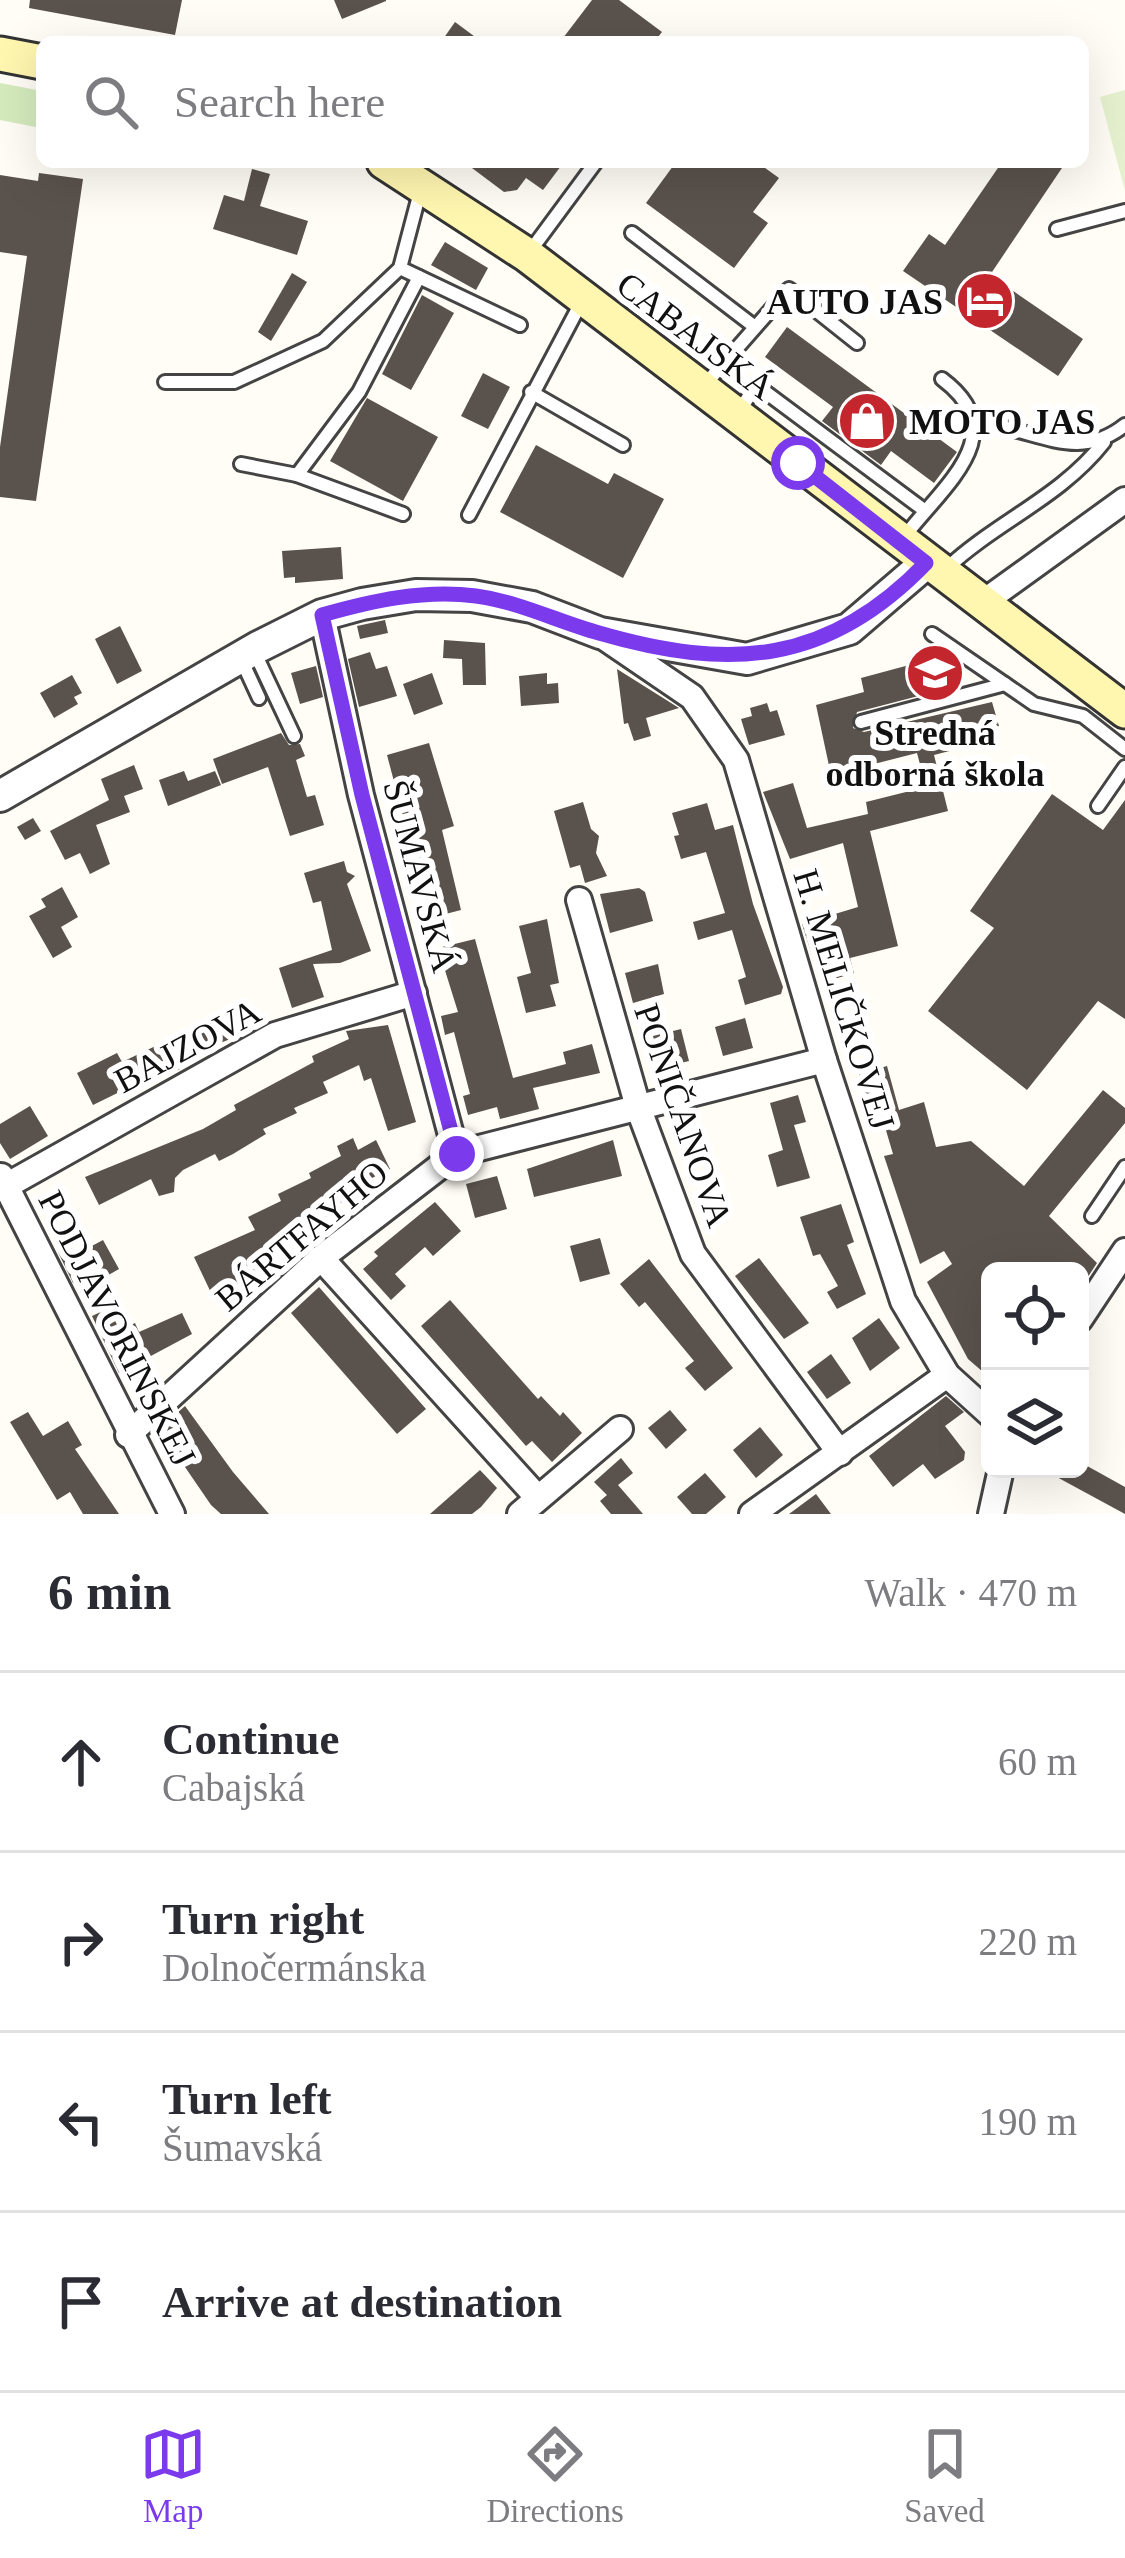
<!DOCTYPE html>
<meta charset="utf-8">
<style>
:root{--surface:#fff;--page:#f7f7f7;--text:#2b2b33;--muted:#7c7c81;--line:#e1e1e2;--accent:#7c3aed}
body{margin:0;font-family:"Times New Roman",serif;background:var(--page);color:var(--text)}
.controls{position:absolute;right:36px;bottom:36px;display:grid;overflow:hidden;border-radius:18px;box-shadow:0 12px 48px #0002}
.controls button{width:108px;height:108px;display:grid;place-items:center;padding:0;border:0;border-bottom:3px solid var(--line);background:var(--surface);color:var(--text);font:60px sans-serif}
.stop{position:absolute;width:36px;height:36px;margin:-27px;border:9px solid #7c3aed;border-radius:50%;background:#fff}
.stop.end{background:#7c3aed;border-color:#fff;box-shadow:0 3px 12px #0008}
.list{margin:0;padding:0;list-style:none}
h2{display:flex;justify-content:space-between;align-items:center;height:156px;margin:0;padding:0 48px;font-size:51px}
h2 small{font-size:39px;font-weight:400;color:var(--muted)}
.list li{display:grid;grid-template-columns:78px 1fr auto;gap:36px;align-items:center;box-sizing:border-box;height:180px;padding:0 48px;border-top:3px solid var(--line)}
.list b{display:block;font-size:45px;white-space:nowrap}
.list p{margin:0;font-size:39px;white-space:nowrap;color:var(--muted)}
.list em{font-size:39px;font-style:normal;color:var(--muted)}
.icon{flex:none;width:66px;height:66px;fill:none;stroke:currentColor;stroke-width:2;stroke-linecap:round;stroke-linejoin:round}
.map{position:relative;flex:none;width:1125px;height:1514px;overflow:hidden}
.search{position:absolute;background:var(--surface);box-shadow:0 12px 48px #0002;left:36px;right:36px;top:36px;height:132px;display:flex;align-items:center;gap:30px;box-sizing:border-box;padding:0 42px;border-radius:18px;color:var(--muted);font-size:45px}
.sheet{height:876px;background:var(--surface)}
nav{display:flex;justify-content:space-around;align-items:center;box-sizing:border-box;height:168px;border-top:3px solid var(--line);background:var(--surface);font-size:33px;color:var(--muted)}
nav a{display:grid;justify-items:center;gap:6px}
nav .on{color:var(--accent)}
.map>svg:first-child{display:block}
.green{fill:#d5ebbd}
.pitch{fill:#e6f2cf}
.building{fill:#5a524d}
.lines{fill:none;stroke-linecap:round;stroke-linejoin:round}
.service-casing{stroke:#444;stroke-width:18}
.minor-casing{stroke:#444;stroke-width:30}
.tertiary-casing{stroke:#444;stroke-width:36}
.secondary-casing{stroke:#333;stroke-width:39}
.service{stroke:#fff;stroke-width:12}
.minor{stroke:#fff;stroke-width:24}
.tertiary{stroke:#fff;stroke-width:30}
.secondary{stroke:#fff6b0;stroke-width:33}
.route{stroke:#7c3aed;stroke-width:15}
.labels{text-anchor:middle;stroke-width:12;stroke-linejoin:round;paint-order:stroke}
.poi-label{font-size:36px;font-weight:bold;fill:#111;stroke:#fff;text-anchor:end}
.street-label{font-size:36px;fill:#111;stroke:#fff}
</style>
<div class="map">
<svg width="1125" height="1514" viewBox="0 0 1125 1514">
<rect width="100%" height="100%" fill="#fffdf5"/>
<!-- green -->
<path class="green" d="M 0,83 L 42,91 L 41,128 L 0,120 Z"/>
<!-- pitch -->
<path class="pitch" d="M 1125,90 L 1125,191 L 1100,97 Z"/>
<!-- building -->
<g class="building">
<path d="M 30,0 L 182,0 L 175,35 L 29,8 Z"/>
<path d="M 334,0 L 386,0 L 386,1 L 342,19 Z"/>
<path d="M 592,0 L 619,0 L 662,32 L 654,42 L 560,42 Z"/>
<path d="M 455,22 L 482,42 L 441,42 Z"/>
<path d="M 464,162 L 564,162 L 543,190 L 526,178 L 517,190 L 504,192 Z"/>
<path d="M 676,162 L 757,162 L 779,178 L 753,212 L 768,223 L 734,268 L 646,203 Z"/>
<path d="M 1002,162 L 1032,168 L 1036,162 L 1066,162 L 990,275 L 1083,339 L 1058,376 L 903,271 L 929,234 L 945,245 Z"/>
<path d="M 252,169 L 270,174 L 260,206 L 308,221 L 297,255 L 213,229 L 224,195 L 244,201 Z"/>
<path d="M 39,173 L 83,179 L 36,501 L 0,497 L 0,447 L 27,256 L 0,252 L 0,175 L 38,181 Z"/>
<path d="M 445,242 L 488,268 L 476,290 L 431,265 Z"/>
<path d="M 292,273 L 307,282 L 271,341 L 258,332 Z"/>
<path d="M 422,295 L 454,313 L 411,390 L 382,374 Z"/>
<path d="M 787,327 L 957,452 L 934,483 L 891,451 L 881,465 L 822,421 L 833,407 L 765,357 Z"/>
<path d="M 483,373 L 510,387 L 488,429 L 461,416 Z"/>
<path d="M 367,398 L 438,437 L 403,501 L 330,461 Z"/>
<path d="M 536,445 L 608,484 L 614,473 L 664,499 L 623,578 L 500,512 Z"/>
<path d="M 341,547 L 343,579 L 295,583 L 295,577 L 284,578 L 282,551 Z"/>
<path d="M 385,620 L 388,633 L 360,639 L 357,626 Z"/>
<path d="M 120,626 L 142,671 L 117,684 L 95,639 Z"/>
<path d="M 444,640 L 485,643 L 486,685 L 463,685 L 462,659 L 443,658 Z"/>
<path d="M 931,649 L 964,669 L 953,687 L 857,712 L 853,728 L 864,732 L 992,702 L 999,726 L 981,731 L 984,742 L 934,755 L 948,811 L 870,831 L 898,946 L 850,958 L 854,973 L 821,983 L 802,924 L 858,907 L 843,843 L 790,859 L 763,792 L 793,783 L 807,828 L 868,814 L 866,802 L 926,787 L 917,753 L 831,775 L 816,705 L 864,692 L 861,678 L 924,661 Z"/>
<path d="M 370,652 L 376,669 L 387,666 L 397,696 L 359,707 L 348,659 Z"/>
<path d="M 316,666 L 323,697 L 300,704 L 291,673 Z"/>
<path d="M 617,669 L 679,708 L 646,718 L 651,736 L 634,741 L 628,723 L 624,724 Z"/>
<path d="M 432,673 L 443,704 L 414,715 L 403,684 Z"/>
<path d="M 547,673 L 547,684 L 558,683 L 559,703 L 521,706 L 519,676 Z"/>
<path d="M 72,675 L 82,693 L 74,697 L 78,704 L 54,718 L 40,693 Z"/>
<path d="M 767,703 L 770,712 L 777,710 L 785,735 L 749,745 L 741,719 L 752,716 L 750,708 Z"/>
<path d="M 281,733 L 289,745 L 300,744 L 305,756 L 296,760 L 307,797 L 315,795 L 324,825 L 290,836 L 268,767 L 222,784 L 213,759 Z"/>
<path d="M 429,743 L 454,826 L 442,830 L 461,910 L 430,918 L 387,755 Z"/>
<path d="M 134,765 L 143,789 L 124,796 L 130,812 L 96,825 L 110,864 L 90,874 L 80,853 L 65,860 L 50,831 L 109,800 L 101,779 Z"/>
<path d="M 184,771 L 188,781 L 215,771 L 221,785 L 168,806 L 159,780 Z"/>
<path d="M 1052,794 L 1103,830 L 1125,800 L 1125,1019 L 1098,1001 L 1027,1090 L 928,1011 L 994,928 L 970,911 Z"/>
<path d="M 583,802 L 591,829 L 599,836 L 596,853 L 607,876 L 585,883 L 580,865 L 570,868 L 554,811 Z"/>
<path d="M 707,803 L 715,830 L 733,825 L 753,904 L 783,987 L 781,994 L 745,1005 L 738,980 L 746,977 L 732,930 L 698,940 L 693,922 L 725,913 L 706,852 L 681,859 L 674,836 L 679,835 L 672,813 Z"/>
<path d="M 33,818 L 41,831 L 25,840 L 17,827 Z"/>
<path d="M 344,861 L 347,872 L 355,876 L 347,884 L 371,951 L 340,963 L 313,964 L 324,997 L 292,1008 L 279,968 L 332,950 L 321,901 L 313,903 L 304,873 Z"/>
<path d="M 62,887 L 78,917 L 61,927 L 72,947 L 53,958 L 29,916 L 46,907 L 41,899 Z"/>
<path d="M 639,888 L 645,892 L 653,921 L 610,933 L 600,894 Z"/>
<path d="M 547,919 L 559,983 L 550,985 L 556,1006 L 526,1013 L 517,977 L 531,973 L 519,926 Z"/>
<path d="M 475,939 L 513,1078 L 566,1064 L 563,1052 L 592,1044 L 600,1073 L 533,1088 L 539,1109 L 500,1119 L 497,1107 L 468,1115 L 463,1096 L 470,1094 L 454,1032 L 445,1035 L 441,1016 L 458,1012 L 438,948 Z"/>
<path d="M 658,964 L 664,994 L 633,1003 L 625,973 Z"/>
<path d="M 231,1005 L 245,1033 L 176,1061 L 180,1069 L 149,1085 L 146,1079 L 93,1105 L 77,1073 L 117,1053 L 122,1062 L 166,1041 L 168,1046 Z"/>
<path d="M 745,1018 L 753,1048 L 723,1056 L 715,1027 Z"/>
<path d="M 388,1025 L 416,1122 L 388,1131 L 371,1078 L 364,1081 L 359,1065 L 323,1082 L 328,1093 L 294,1108 L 297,1113 L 263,1129 L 266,1134 L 233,1154 L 219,1161 L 215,1154 L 183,1170 L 175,1178 L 174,1192 L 159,1196 L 151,1179 L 99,1205 L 85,1177 L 203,1129 L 236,1110 L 234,1105 L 314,1062 L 312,1056 L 349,1039 L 346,1031 Z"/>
<path d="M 681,1029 L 689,1061 L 661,1068 L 653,1036 Z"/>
<path d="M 887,1066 L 899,1110 L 924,1102 L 936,1147 L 971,1141 L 1024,1186 L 1103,1090 L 1125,1108 L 1125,1123 L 1049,1216 L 1097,1263 L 1080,1289 L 1080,1271 L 990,1271 L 990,1378 L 968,1359 L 927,1282 L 952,1264 L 944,1251 L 920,1264 L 884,1156 L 893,1154 L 877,1100 L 867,1103 L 859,1074 Z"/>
<path d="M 798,1095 L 806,1122 L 794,1125 L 810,1178 L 777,1187 L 768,1155 L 783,1150 L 770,1103 Z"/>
<path d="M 30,1106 L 48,1136 L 10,1159 L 0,1143 L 0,1124 Z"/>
<path d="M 353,1138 L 358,1150 L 376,1140 L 390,1169 L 356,1186 L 360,1193 L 327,1210 L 330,1216 L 296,1232 L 299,1237 L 266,1253 L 262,1272 L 214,1299 L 194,1257 L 255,1230 L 248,1217 L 281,1201 L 278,1194 L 311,1178 L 309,1173 L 341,1156 L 337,1146 Z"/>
<path d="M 613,1140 L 622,1176 L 534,1197 L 527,1169 Z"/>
<path d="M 497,1176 L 507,1209 L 475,1218 L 466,1184 Z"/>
<path d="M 435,1202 L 461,1231 L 433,1256 L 425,1247 L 395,1274 L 406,1286 L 391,1300 L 363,1269 L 378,1256 L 374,1252 Z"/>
<path d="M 841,1204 L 854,1242 L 847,1245 L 866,1294 L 837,1309 L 827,1292 L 838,1286 L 820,1254 L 813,1256 L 800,1217 Z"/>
<path d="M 600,1238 L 610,1274 L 580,1282 L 570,1246 Z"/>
<path d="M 103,1240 L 119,1269 L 91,1285 L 86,1276 L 73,1283 L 58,1252 L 70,1246 L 75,1255 Z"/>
<path d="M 759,1258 L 809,1323 L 784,1339 L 735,1276 Z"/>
<path d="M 649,1259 L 733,1368 L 705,1391 L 685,1368 L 694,1361 L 645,1302 L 639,1307 L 620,1284 Z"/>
<path d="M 319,1287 L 426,1409 L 397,1434 L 291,1313 Z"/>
<path d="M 450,1300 L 538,1399 L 541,1396 L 560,1416 L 563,1412 L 582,1433 L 552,1462 L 532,1441 L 526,1446 L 421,1326 Z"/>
<path d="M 109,1308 L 120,1331 L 135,1323 L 139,1332 L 182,1313 L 192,1334 L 119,1373 L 92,1316 Z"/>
<path d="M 879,1318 L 900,1348 L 870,1371 L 852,1338 Z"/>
<path d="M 831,1354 L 851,1383 L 827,1399 L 807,1372 Z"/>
<path d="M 946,1396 L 964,1412 L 945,1426 L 965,1452 L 964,1460 L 935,1479 L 923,1464 L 893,1487 L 869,1456 Z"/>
<path d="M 185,1406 L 233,1472 L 269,1514 L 221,1514 L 211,1505 L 159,1429 Z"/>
<path d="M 670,1410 L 687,1430 L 666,1449 L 648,1428 Z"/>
<path d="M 28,1412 L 43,1436 L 68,1421 L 82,1445 L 75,1449 L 119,1514 L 83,1514 L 70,1492 L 57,1500 L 10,1422 Z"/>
<path d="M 760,1427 L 783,1455 L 756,1478 L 733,1450 Z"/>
<path d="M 621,1458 L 633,1473 L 618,1485 L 643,1514 L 611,1514 L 600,1501 L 607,1495 L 594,1482 Z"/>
<path d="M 1080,1462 L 1125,1487 L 1125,1514 L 1042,1469 L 1080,1469 Z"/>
<path d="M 480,1470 L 497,1488 L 481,1507 L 472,1514 L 430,1514 Z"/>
<path d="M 705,1473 L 726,1497 L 706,1514 L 692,1514 L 677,1497 Z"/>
<path d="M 816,1494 L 831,1514 L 789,1514 Z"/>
</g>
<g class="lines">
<defs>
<g id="service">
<path d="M 1057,229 L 1125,211"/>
<path d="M 632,233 L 755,327"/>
<path d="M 528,254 L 596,162"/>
<path d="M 400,268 L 520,325"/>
<path d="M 165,382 L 234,382 L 323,341 L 400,268 L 420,192"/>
<path d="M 702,388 L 789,289 L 857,343"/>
<path d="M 531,392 L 623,445"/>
<path d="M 737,415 L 756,385 L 924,510"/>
<path d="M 977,424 C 1034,426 1075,465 1125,425"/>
<path d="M 241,464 L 297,475 L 359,392 L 419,277"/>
<path d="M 297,475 L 403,514"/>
<path d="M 469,515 L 583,299"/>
<path d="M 904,537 C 945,484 1014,433 942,379"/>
<path d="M 946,569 C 997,521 1060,498 1104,442"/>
<path d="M 932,634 L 1034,704 L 1083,716 L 1125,749"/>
<path d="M 254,651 L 294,736"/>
<path d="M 241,659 L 259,698"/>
<path d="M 861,722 L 1005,684"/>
<path d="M 1098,806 L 1125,767"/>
<path d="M 1092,1216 L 1125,1167"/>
</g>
<g id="minor">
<path d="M 981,604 L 1125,500"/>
<path d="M 322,615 L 361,795 L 456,1154"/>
<path d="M 601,635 L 692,697 L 736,760 L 824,1060 L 903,1301 L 947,1375 L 990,1414"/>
<path d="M 579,900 L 638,1107 L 693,1254 L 840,1453"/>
<path d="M 1,1176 L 172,1514"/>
<path d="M 6,1186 L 275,1035 L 414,993"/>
<path d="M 321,1258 L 538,1498"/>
<path d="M 1080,1319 L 1125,1251"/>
<path d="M 128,1435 L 321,1258 L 456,1154 L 824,1060"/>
<path d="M 520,1514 L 620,1429"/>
<path d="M 752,1514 L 947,1375"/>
<path d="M 991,1514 L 1001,1469"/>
</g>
<path id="tertiary" d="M 0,796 L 258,647 L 322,615 L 362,604 L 416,595 L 472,596 L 532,607 L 600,633 L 747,659 L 849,629 L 926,563"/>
<g id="secondary">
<path d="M 0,54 L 42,62"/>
<path d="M 384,162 L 527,255 L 1125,711"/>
</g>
</defs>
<!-- service casing -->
<use href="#service" class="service-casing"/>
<!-- minor casing -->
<use href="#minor" class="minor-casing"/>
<!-- tertiary casing -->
<use href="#tertiary" class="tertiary-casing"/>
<!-- secondary casing -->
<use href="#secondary" class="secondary-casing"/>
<!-- service -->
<use href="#service" class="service"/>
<!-- minor -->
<use href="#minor" class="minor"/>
<!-- tertiary -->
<use href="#tertiary" class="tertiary"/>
<!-- secondary -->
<use href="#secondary" class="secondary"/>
</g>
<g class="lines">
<!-- route -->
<path class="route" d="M 457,1154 L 362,795 L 322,615 C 371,601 424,589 476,596 C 520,602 556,621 599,633 C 730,671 828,665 926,563 L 798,463"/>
</g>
<!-- icons -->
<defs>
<symbol id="hotel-disc" viewBox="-11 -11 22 22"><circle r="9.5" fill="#c4262e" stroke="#fff"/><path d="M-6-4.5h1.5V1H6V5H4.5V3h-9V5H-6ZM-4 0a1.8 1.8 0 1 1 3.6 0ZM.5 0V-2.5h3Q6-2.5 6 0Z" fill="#fff"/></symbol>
<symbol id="shop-disc" viewBox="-11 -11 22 22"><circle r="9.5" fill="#c4262e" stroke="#fff"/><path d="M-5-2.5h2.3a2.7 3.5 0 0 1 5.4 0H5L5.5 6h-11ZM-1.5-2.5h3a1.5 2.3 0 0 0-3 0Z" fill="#fff"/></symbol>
<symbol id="school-disc" viewBox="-11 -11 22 22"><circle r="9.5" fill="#c4262e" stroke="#fff"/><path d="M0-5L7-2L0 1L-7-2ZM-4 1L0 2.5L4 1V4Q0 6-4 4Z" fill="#fff"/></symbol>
</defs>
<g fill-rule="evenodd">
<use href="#hotel-disc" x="952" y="268" width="66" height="66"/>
<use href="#shop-disc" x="834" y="388" width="66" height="66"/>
<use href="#school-disc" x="902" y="640" width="66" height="66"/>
</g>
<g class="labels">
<!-- poi labels -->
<g class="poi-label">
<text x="943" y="314">AUTO JAS</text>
<text x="909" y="434" text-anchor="start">MOTO JAS</text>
<text x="935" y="745" text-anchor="middle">Stredná<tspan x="935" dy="41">odborná škola</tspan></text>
</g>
<!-- street labels -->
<g class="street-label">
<text transform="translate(696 335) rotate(37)" y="13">CABAJSKÁ</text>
<text transform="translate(421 876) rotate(75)" y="13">ŠUMAVSKÁ</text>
<text transform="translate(845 999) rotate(73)" y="13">H. MELIČKOVEJ</text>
<text transform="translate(187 1045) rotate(-28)" y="13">BAJZOVA</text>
<text transform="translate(684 1115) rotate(71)" y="13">PONIČANOVA</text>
<text transform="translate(301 1235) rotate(-40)" y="13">BÁRTFAYHO</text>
<text transform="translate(118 1328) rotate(63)" y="13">PODJAVORINSKEJ</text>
</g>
</g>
</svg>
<div class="controls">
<button><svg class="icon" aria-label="locate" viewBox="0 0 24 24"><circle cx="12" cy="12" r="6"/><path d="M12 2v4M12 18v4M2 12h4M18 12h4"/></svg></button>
<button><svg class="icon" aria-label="layers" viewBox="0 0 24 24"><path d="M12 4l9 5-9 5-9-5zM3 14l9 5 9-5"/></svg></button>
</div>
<div class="stop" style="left:798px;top:463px"></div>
<div class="stop end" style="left:457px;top:1154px"></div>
<div class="search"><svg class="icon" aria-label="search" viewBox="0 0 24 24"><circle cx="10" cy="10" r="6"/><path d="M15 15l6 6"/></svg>Search here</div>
</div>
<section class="sheet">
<h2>6 min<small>Walk · 470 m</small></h2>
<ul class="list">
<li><svg class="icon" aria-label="ahead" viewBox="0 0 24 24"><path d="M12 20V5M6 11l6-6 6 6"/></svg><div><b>Continue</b><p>Cabajská</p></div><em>60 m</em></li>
<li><svg class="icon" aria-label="right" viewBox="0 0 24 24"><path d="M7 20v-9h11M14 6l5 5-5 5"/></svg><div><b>Turn right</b><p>Dolnočermánska</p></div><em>220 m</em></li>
<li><svg class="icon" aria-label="left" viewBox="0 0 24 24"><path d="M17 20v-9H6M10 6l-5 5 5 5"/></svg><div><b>Turn left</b><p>Šumavská</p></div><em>190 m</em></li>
<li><svg class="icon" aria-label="arrive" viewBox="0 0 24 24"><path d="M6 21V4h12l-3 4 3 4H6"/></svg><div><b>Arrive at destination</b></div></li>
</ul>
</section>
<nav>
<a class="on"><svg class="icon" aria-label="map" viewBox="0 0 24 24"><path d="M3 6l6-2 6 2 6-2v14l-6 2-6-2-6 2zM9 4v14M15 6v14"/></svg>Map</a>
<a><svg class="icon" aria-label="directions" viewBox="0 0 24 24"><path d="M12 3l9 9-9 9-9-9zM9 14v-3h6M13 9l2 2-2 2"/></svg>Directions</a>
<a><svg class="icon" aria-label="saved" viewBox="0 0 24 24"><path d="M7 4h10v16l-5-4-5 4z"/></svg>Saved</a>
</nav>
